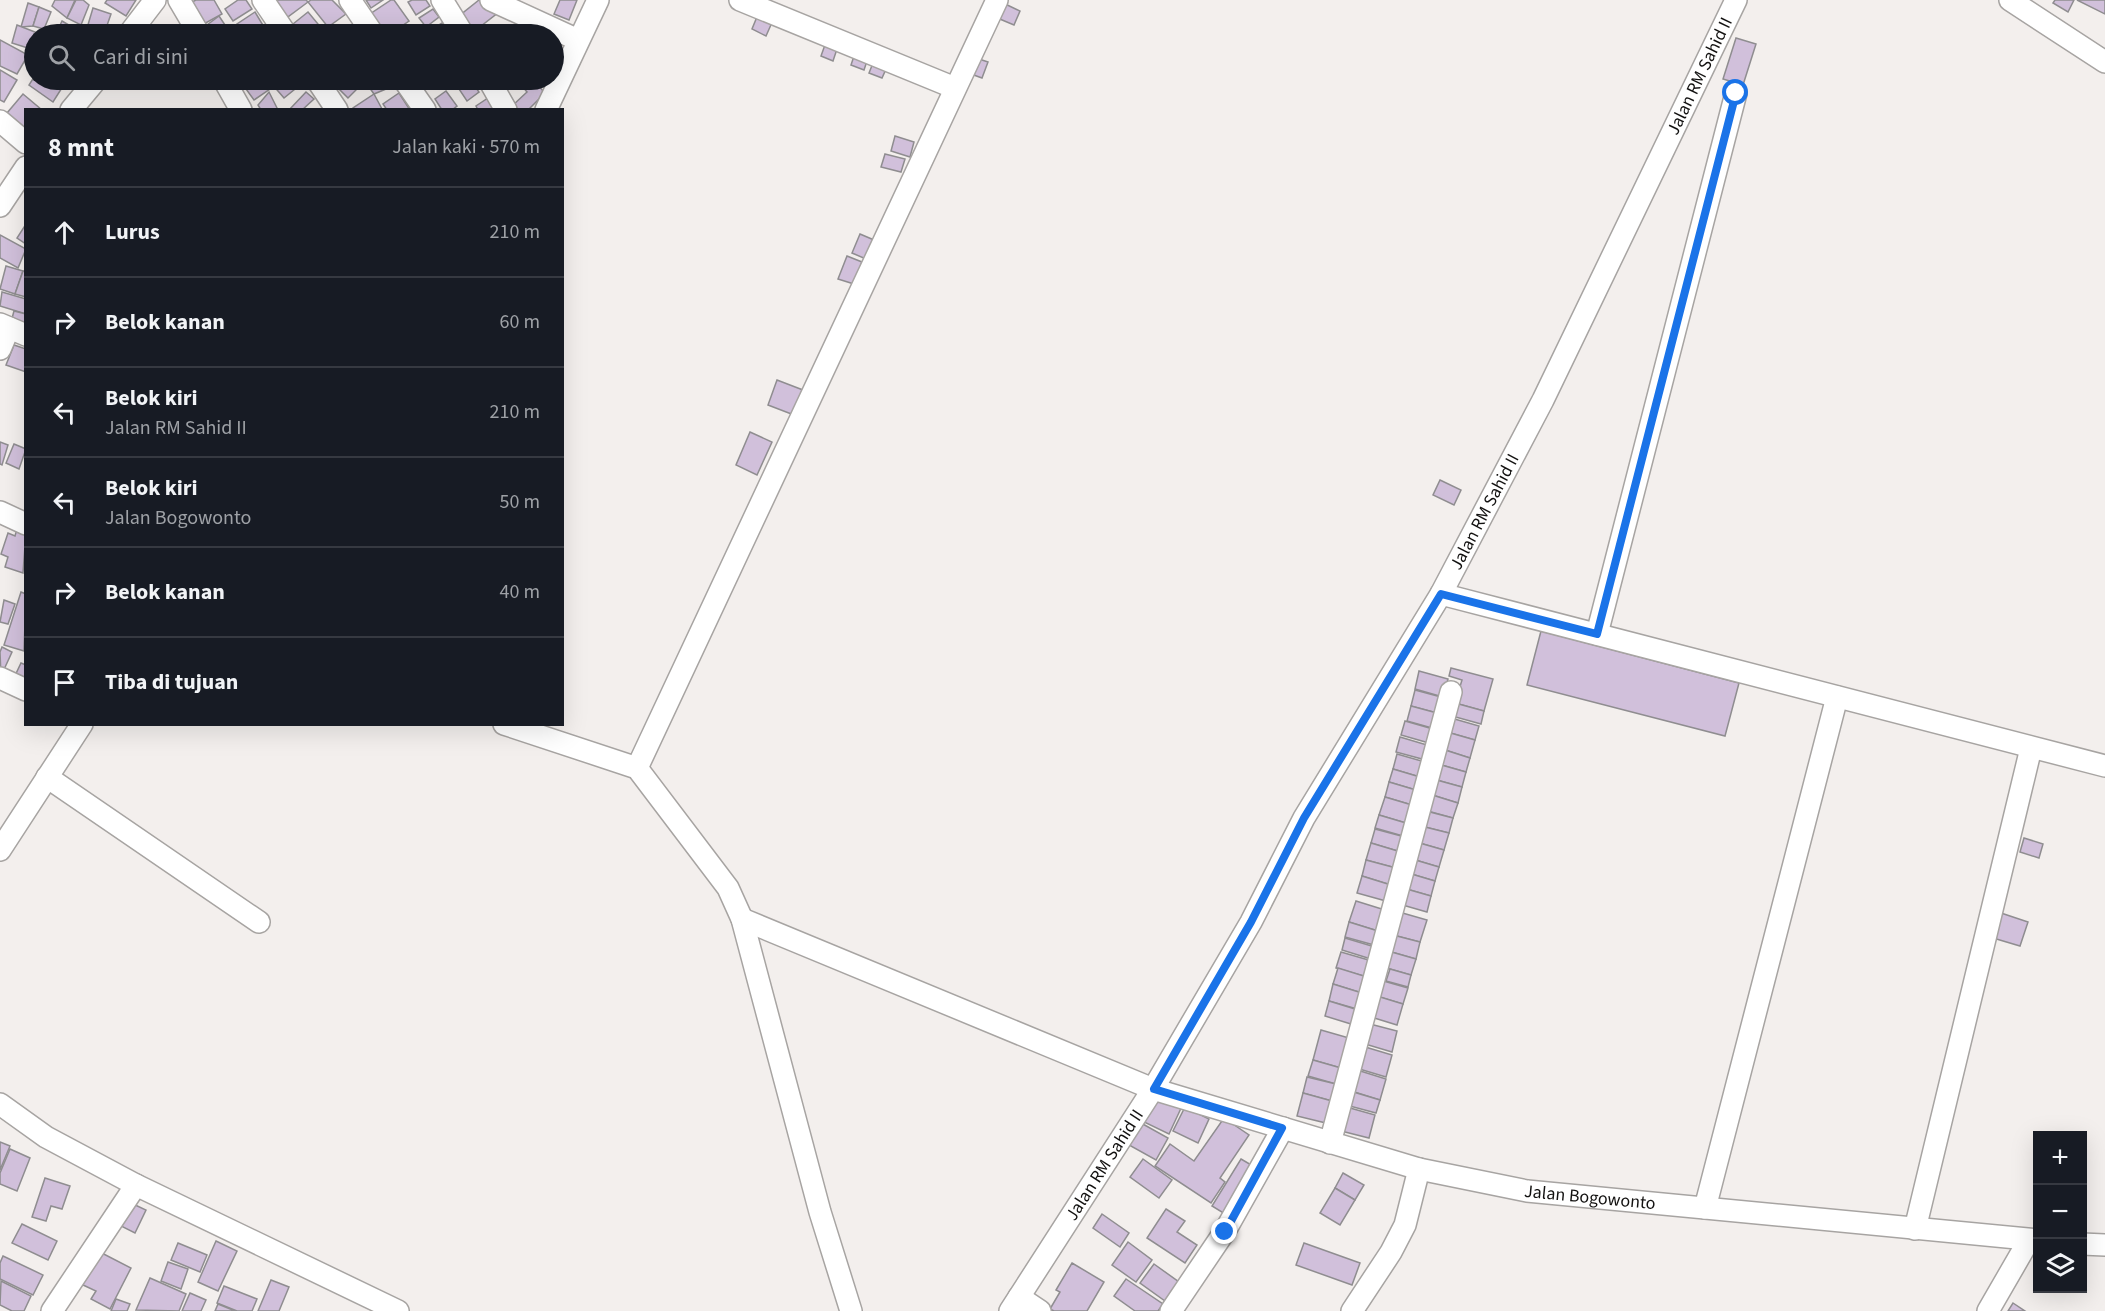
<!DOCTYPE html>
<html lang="id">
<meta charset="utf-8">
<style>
:root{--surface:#171b24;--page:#242831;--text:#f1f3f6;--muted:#9ea1a6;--line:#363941}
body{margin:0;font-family:"Source Sans 3",sans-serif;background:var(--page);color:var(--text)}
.controls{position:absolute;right:18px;bottom:18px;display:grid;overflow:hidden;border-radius:0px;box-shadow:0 6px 24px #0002}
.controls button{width:54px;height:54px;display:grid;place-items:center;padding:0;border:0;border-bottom:2px solid var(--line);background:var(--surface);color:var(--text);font:30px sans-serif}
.stop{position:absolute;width:18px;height:18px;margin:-14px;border:4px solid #1a73e8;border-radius:50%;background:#fff}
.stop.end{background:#1a73e8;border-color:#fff;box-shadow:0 2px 6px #0008}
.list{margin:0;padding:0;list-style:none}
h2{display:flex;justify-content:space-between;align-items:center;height:78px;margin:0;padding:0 24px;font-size:26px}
h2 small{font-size:20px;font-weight:400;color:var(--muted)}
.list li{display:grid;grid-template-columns:39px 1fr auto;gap:18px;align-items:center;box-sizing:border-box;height:90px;padding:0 24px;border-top:2px solid var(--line)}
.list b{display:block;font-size:22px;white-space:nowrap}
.list p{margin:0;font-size:20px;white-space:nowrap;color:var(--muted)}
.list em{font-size:20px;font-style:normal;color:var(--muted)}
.icon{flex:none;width:33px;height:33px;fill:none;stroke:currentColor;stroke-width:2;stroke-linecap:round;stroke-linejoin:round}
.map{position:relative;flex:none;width:2105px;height:1311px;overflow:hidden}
.search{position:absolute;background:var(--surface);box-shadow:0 6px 24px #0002;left:24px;top:24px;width:540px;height:66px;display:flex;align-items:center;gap:15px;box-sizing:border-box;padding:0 21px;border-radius:33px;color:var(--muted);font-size:22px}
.panel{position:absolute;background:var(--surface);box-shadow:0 6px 24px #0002;left:24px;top:108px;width:540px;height:618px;border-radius:0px}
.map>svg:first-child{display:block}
.building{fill:#d1c0db;stroke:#8f8d90;stroke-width:1.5}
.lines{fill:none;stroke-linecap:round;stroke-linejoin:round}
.minor-casing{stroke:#a7a4a2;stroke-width:24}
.minor{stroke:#fff;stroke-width:21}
.route{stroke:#1a73e8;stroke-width:8}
.labels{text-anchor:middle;stroke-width:5;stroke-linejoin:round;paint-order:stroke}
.street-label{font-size:18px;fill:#121110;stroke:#f3efed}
</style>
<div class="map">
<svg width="2105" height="1311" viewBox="0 0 2105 1311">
<rect width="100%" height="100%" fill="#f3efed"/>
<!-- building -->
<g class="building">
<path d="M 55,0 L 75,0 L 67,18 L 52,6 Z"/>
<path d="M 76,0 L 83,0 L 89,5 L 81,25 L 67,18 Z"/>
<path d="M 107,0 L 136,0 L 126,16 L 105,3 Z"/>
<path d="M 196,0 L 214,0 L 222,14 L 202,25 L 190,3 Z"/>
<path d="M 238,0 L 246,0 L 252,9 L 233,21 L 225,9 Z"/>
<path d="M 276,0 L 306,0 L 308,2 L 285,19 Z"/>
<path d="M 311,0 L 332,0 L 346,14 L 328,27 L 308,2 Z"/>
<path d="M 366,0 L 383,0 L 371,8 Z"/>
<path d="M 391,0 L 394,0 L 409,21 L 390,34 L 379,34 L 367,16 Z"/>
<path d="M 412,0 L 426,0 L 430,6 L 416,15 L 408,2 Z"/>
<path d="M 479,0 L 499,12 L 472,33 L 459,16 Z"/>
<path d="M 560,0 L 577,0 L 569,20 L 554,14 Z"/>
<path d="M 2055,0 L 2074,0 L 2068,12 L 2053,3 Z"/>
<path d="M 2077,0 L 2105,0 L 2105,14 Z"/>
<path d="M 1001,2 L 1020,11 L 1014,25 L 995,17 Z"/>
<path d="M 28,3 L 39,7 L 33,26 L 21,27 Z"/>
<path d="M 39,7 L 51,12 L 44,29 L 33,26 Z"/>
<path d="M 93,8 L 111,14 L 104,34 L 87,28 Z"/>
<path d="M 433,9 L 439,17 L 426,27 L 419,18 Z"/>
<path d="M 255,12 L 264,27 L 251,34 L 243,34 L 237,24 Z"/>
<path d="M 308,12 L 318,24 L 302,34 L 293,24 Z"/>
<path d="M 759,12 L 774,18 L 766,36 L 752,29 Z"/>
<path d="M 219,16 L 231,34 L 207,34 L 203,28 Z"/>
<path d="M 524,20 L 533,34 L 517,34 L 512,27 Z"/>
<path d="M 62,21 L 84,34 L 56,34 Z"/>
<path d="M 442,23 L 448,33 L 446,34 L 424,34 Z"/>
<path d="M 17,25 L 40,34 L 34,34 L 34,50 L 12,43 Z"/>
<path d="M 1736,38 L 1756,44 L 1743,85 L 1723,79 Z"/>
<path d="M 0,40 L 28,55 L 17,74 L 0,66 Z"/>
<path d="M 826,42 L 838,46 L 833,61 L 821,56 Z"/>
<path d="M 855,53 L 868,58 L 864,70 L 851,65 Z"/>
<path d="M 976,58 L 988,62 L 982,78 L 971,74 Z"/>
<path d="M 873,63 L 886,69 L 882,78 L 869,73 Z"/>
<path d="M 0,70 L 17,80 L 4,102 L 0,100 Z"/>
<path d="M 34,77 L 34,80 L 58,80 L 65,83 L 53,102 L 29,85 Z"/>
<path d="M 259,80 L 264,80 L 270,89 L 254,100 L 246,89 Z"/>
<path d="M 277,80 L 294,80 L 300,85 L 284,98 L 272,84 Z"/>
<path d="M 340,80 L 354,80 L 359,87 L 348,98 L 334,84 Z"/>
<path d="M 364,80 L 383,80 L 386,89 L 374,94 Z"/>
<path d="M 415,80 L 437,80 L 422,90 Z"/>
<path d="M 449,80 L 466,80 L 454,87 Z"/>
<path d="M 496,80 L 515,80 L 504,89 Z"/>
<path d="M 528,80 L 533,80 L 545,93 L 528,110 L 515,110 L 512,106 L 527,92 L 521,85 Z"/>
<path d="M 471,81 L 479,92 L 467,101 L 459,89 Z"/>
<path d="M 446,91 L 457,106 L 452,110 L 442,110 L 435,99 Z"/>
<path d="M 269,92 L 278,110 L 261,110 L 258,105 Z"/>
<path d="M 306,92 L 314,99 L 302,110 L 289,110 Z"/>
<path d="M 399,93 L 410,110 L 387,110 L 383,104 Z"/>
<path d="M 23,94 L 42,110 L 26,110 L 26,129 L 7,113 Z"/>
<path d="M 374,94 L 382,109 L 353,110 L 353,108 Z"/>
<path d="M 491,96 L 497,105 L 491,110 L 478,110 L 476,106 Z"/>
<path d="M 895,136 L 914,142 L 910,157 L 891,151 Z"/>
<path d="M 885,154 L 905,159 L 901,172 L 881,167 Z"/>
<path d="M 26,224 L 26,244 L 17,238 Z"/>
<path d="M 860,234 L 874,240 L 866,259 L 852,253 Z"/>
<path d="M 0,235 L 26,249 L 18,268 L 0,258 Z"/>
<path d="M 847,256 L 862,262 L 854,284 L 838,279 Z"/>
<path d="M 6,266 L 23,271 L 15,294 L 0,289 Z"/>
<path d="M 23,271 L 26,272 L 26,297 L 15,294 Z"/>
<path d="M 2,292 L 26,299 L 26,314 L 0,306 Z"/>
<path d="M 14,311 L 26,314 L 26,326 L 11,322 Z"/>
<path d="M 14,345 L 26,349 L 26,372 L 6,365 Z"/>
<path d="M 777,380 L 803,390 L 794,415 L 768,405 Z"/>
<path d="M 750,432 L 772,442 L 757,475 L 736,465 Z"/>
<path d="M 0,442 L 8,445 L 2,465 L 0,464 Z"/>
<path d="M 14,444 L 26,449 L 19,469 L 6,463 Z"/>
<path d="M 1440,480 L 1461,490 L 1454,505 L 1433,495 Z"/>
<path d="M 17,529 L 26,532 L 23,573 L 5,567 L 8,557 L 1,554 L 8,533 L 15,536 Z"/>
<path d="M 21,592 L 26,594 L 24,651 L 4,645 Z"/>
<path d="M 4,600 L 15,604 L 8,624 L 0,622 Z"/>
<path d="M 1541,631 L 1739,683 L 1725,736 L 1527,685 Z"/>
<path d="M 2,647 L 12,652 L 1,676 L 0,652 Z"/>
<path d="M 21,663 L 26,665 L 26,683 L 12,682 Z"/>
<path d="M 1451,668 L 1493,679 L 1484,711 L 1455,703 L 1462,680 L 1449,676 Z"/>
<path d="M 1419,671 L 1448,679 L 1443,697 L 1415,689 Z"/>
<path d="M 1415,690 L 1441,697 L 1437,713 L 1411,706 Z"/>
<path d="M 1455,703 L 1484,711 L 1481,724 L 1452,716 Z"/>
<path d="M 1411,706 L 1437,713 L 1432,728 L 1407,721 Z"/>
<path d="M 1451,718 L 1479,726 L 1475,740 L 1447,732 Z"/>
<path d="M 1405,721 L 1433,729 L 1429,743 L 1401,735 Z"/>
<path d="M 1447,732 L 1475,740 L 1470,758 L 1442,749 Z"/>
<path d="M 1400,737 L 1427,745 L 1422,759 L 1396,752 Z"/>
<path d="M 1442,749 L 1470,758 L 1466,772 L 1438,764 Z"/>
<path d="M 1397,754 L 1425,762 L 1420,777 L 1393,769 Z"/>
<path d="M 1438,764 L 1466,772 L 1462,787 L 1433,779 Z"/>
<path d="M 1393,769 L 1420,777 L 1416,790 L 1389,782 Z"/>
<path d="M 1433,779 L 1462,787 L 1458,803 L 1429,794 Z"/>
<path d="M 1389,782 L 1416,790 L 1412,805 L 1385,797 Z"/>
<path d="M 1429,794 L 1458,803 L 1453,818 L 1424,810 Z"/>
<path d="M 1385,797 L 1412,805 L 1406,823 L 1379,815 Z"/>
<path d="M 1426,811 L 1453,818 L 1449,833 L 1421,826 Z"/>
<path d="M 1379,815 L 1406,823 L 1403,836 L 1375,828 Z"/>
<path d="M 1421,826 L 1449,833 L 1444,850 L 1416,842 Z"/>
<path d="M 1375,829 L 1405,837 L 1401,852 L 1371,843 Z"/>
<path d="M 2024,838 L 2043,844 L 2039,858 L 2020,852 Z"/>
<path d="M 1416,842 L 1444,850 L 1439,867 L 1412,859 Z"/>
<path d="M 1371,843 L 1401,852 L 1396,868 L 1366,860 Z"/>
<path d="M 1412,859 L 1439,867 L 1435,881 L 1408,873 Z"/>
<path d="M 1366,860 L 1396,868 L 1391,885 L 1362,876 Z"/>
<path d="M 1408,873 L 1435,881 L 1431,896 L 1403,888 Z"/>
<path d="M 1362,876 L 1391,885 L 1386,901 L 1357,893 Z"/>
<path d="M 1403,888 L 1431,896 L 1427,912 L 1399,904 Z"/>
<path d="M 1356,901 L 1385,910 L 1378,931 L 1349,922 Z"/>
<path d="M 1399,912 L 1427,920 L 1420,942 L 1393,935 Z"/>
<path d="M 2001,913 L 2028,922 L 2020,946 L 1993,938 Z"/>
<path d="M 1349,922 L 1378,931 L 1374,945 L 1345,937 Z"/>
<path d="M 1393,935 L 1420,942 L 1416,959 L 1388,951 Z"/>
<path d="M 1345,938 L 1375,947 L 1371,959 L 1342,950 Z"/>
<path d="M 1388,951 L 1416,959 L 1411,975 L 1383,967 Z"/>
<path d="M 1341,952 L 1372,961 L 1367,977 L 1336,968 Z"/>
<path d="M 1338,968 L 1367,977 L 1362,993 L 1333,984 Z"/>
<path d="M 1390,969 L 1411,975 L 1408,987 L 1386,981 Z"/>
<path d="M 1380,980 L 1408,988 L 1403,1004 L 1376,996 Z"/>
<path d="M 1333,984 L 1362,993 L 1357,1009 L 1329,1001 Z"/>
<path d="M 1377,996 L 1403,1004 L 1397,1025 L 1371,1017 Z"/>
<path d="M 1329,1001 L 1355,1009 L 1351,1024 L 1325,1016 Z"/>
<path d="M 1370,1024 L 1397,1031 L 1392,1052 L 1365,1044 Z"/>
<path d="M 1321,1030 L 1349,1038 L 1341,1068 L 1313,1060 Z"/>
<path d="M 1362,1046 L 1392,1055 L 1386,1077 L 1356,1068 Z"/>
<path d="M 1313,1060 L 1341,1068 L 1336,1084 L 1308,1076 Z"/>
<path d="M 1354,1069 L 1386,1079 L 1380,1100 L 1348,1090 Z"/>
<path d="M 1307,1077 L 1336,1084 L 1332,1101 L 1303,1093 Z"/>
<path d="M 1350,1091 L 1380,1100 L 1376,1113 L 1346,1105 Z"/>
<path d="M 1156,1092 L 1183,1104 L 1169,1134 L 1142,1121 Z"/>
<path d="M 1303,1093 L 1332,1101 L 1326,1123 L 1297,1116 Z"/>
<path d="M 1343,1106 L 1375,1115 L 1369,1138 L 1337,1130 Z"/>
<path d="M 1185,1107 L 1209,1119 L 1198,1143 L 1173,1131 Z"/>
<path d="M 1224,1118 L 1249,1135 L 1220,1178 L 1225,1182 L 1211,1203 L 1155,1166 L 1170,1144 L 1194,1161 Z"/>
<path d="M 1141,1123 L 1168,1138 L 1156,1160 L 1129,1145 Z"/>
<path d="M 0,1142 L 10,1146 L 0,1170 Z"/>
<path d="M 10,1149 L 30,1158 L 17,1191 L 0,1184 L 0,1173 Z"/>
<path d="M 1143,1159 L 1172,1180 L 1159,1198 L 1130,1177 Z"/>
<path d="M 1241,1159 L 1253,1166 L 1225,1214 L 1212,1206 Z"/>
<path d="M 1343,1173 L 1364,1185 L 1355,1200 L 1335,1188 Z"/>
<path d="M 45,1178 L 70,1186 L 62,1209 L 51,1206 L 46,1221 L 32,1217 Z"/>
<path d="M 1335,1188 L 1355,1200 L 1340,1225 L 1320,1213 Z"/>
<path d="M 131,1203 L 146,1210 L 135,1233 L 121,1226 Z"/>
<path d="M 1166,1209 L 1185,1221 L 1177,1232 L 1197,1245 L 1185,1263 L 1147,1238 Z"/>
<path d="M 1102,1214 L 1129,1233 L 1120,1247 L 1093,1228 Z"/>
<path d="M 22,1224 L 57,1241 L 48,1260 L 12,1243 Z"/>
<path d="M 216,1241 L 237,1251 L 218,1291 L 198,1282 Z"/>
<path d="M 1128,1242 L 1152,1260 L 1136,1282 L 1112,1265 Z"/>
<path d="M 178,1243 L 207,1255 L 200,1272 L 171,1260 Z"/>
<path d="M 1304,1243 L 1360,1263 L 1352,1285 L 1296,1265 Z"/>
<path d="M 94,1249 L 131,1268 L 110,1309 L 91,1299 L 96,1291 L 81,1284 Z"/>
<path d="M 3,1256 L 43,1275 L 33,1295 L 0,1279 L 0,1263 Z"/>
<path d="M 168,1262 L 188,1269 L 181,1289 L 161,1281 Z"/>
<path d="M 1072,1263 L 1104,1282 L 1087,1311 L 1054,1311 L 1050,1309 L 1060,1292 L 1056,1290 Z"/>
<path d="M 1154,1264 L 1179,1282 L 1165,1301 L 1140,1283 Z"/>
<path d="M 150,1278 L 186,1294 L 179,1311 L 136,1310 Z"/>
<path d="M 1126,1279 L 1163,1304 L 1158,1311 L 1135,1311 L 1114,1296 Z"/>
<path d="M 271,1280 L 289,1287 L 279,1311 L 258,1311 Z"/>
<path d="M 1,1281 L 31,1296 L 24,1311 L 12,1311 L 0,1305 Z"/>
<path d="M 224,1286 L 257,1299 L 252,1311 L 237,1311 L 217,1303 Z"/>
<path d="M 190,1293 L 206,1300 L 201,1311 L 182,1311 Z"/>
<path d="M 116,1299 L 130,1304 L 127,1311 L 111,1311 Z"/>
<path d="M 2013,1303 L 2025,1311 L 2008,1311 Z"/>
<path d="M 218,1304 L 235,1311 L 215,1311 Z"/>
</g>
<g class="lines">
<defs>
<g id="minor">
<path d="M 179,0 L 199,34"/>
<path d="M 263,0 L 286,34"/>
<path d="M 350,0 L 373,34"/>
<path d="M 442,0 L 463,34"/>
<path d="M 491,0 L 578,40"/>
<path d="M 740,0 L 955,88"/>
<path d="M 2010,0 L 2105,62"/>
<path d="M 129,34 L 155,0"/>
<path d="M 224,80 L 241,110"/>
<path d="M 317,80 L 337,110"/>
<path d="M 404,80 L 425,110"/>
<path d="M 489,80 L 506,110"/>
<path d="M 71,110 L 96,80"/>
<path d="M 546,110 L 598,0"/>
<path d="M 0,121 L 26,143"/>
<path d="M 0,206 L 26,167"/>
<path d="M 0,324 L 26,335"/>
<path d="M 0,349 L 9,328"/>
<path d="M 0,512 L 26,524"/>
<path d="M 1441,594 L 2105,766"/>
<path d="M 1597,634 L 1736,93"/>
<path d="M 0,678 L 26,690"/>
<path d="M 504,724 L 637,768 L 728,888 L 742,919 L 820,1212 L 851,1311"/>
<path d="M 637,768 L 997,0"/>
<path d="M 47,777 L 259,922"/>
<path d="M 0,850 L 82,724"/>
<path id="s1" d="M 742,919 L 1153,1089 L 1419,1169 L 1527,1191 L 2038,1240"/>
<path d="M 0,1104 L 46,1137 L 136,1185 L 398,1311"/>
<path d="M 1330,1143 L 1451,692"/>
<path d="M 1705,1208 L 1837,697"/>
<path d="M 1915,1229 L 2031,748"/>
<path d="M 2082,1244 L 2105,1245"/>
<path d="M 1019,1297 L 1040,1311"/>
<path d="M 52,1311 L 136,1185"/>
<path id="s2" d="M 1010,1311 L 1153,1089 L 1251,922 L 1304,818 L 1441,594 L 1543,400 L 1736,0"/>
<path d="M 1171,1311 L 1225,1231 L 1283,1128"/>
<path d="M 1352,1311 L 1391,1252 L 1405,1225 L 1419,1169"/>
<path d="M 1988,1311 L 2029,1240"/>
</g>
</defs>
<!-- minor casing -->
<use href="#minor" class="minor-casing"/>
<!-- minor -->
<use href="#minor" class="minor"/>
</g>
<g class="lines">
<!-- route -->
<path class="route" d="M 1225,1232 L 1282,1128 L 1154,1089 L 1251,922 L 1304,818 L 1441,594 L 1597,634 L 1736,93"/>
</g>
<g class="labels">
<!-- street labels -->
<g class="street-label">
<text dy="6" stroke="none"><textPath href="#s2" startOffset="1416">Jalan RM Sahid II</textPath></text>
<text dy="6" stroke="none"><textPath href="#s2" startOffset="930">Jalan RM Sahid II</textPath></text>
<text dy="6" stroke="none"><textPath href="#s2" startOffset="174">Jalan RM Sahid II</textPath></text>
<text dy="6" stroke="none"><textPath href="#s1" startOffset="896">Jalan Bogowonto</textPath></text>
</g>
</g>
</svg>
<div class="controls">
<button>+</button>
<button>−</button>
<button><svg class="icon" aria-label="layers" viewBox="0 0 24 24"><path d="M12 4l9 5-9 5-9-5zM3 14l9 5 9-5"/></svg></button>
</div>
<div class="stop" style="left:1736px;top:93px"></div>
<div class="stop end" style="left:1225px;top:1232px"></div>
<div class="search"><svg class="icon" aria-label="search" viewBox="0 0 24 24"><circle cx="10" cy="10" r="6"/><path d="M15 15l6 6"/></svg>Cari di sini</div>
<section class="panel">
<h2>8 mnt<small>Jalan kaki · 570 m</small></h2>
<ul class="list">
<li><svg class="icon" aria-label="ahead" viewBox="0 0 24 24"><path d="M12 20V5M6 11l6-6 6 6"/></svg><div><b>Lurus</b></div><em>210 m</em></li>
<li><svg class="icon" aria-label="right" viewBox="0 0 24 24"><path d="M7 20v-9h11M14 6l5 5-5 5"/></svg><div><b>Belok kanan</b></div><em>60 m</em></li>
<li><svg class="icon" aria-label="left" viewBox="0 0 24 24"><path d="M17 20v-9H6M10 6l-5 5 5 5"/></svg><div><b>Belok kiri</b><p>Jalan RM Sahid II</p></div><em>210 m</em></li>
<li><svg class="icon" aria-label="left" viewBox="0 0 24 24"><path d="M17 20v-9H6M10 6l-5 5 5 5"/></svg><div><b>Belok kiri</b><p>Jalan Bogowonto</p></div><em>50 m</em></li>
<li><svg class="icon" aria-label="right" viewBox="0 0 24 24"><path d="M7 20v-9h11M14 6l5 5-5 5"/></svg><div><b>Belok kanan</b></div><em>40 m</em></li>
<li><svg class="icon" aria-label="arrive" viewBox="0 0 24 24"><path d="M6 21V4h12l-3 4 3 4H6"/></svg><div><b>Tiba di tujuan</b></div></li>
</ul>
</section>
</div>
